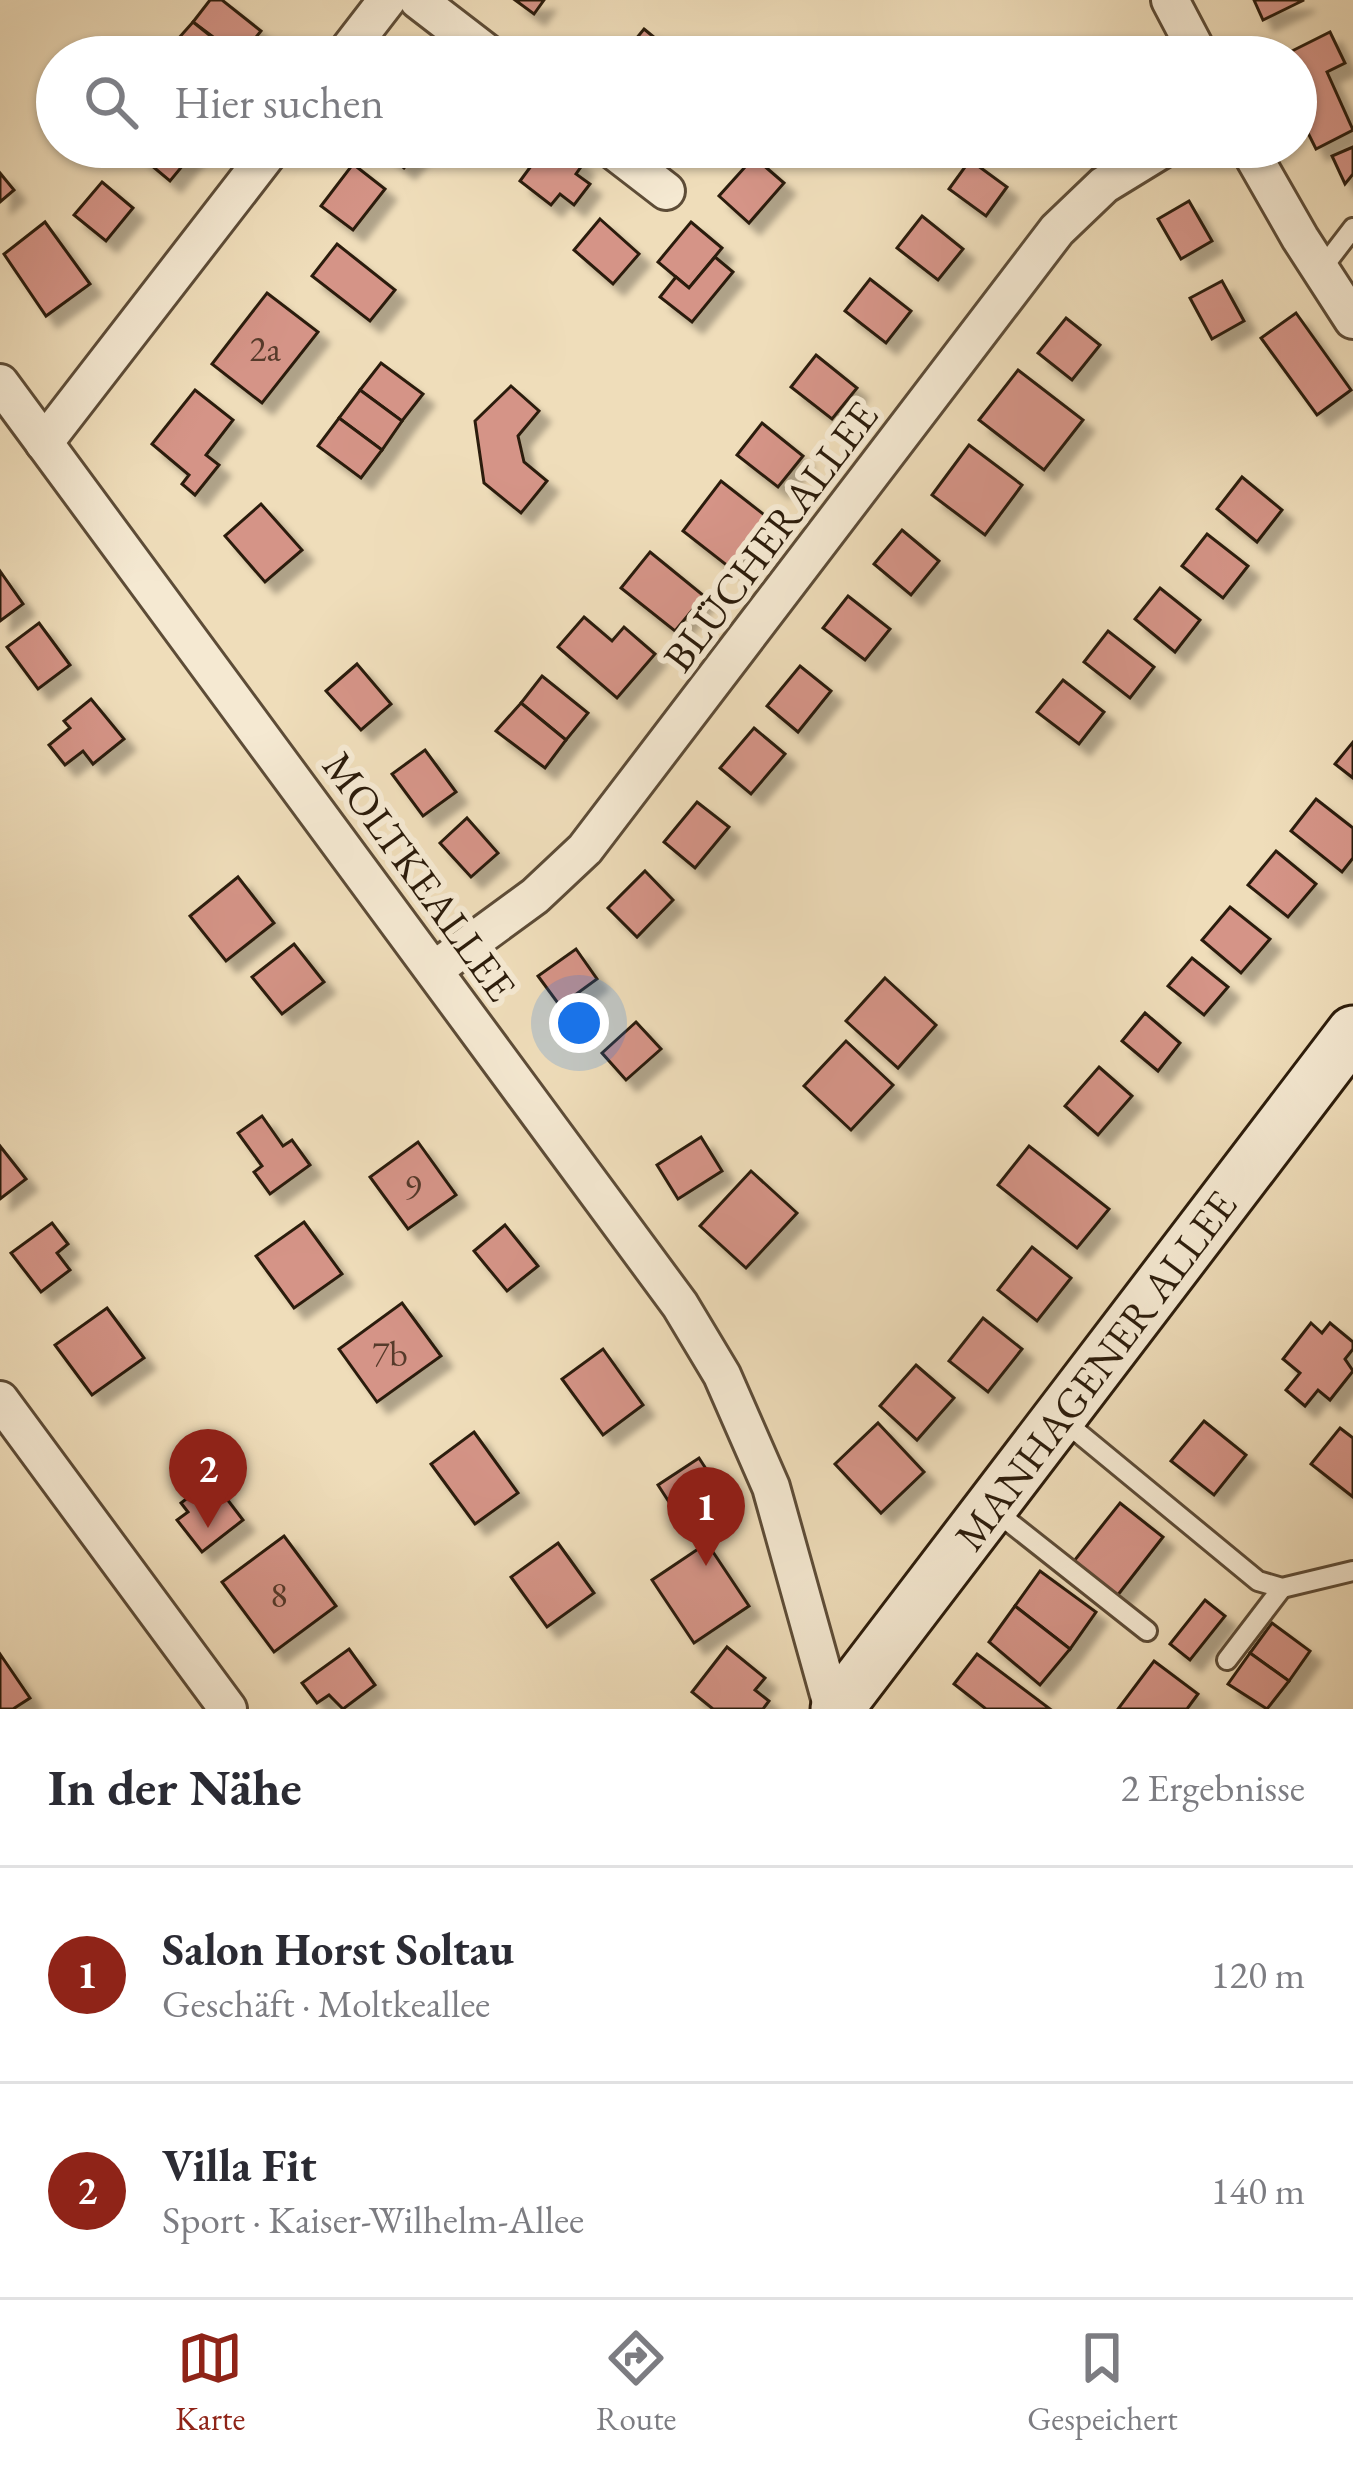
<!DOCTYPE html>
<html lang="de">
<meta charset="utf-8">
<style>
:root{--surface:#fff;--page:#f2f2f3;--text:#2b2b33;--muted:#7c7c81;--line:#e1e1e2;--accent:#8f2418}
body{margin:0;font-family:"EB Garamond",serif;background:var(--page);color:var(--text)}
.you{position:absolute;left:579px;top:1023px;width:42px;height:42px;margin:-30px;border:9px solid #fff;border-radius:50%;background:#1a73e8;box-shadow:0 0 0 18px #1a73e833}
.badge{display:grid;place-items:center;width:78px;height:78px;border-radius:50%;background:var(--accent);color:#fff;font-size:39px;font-weight:700}
.pin{position:absolute;translate:-50% -99px;filter:drop-shadow(0 3px 6px #0008)}
.pin::after{content:'';position:absolute;top:63px;width:42px;height:36px;background:inherit;clip-path:polygon(0 0,100% 0,50% 100%)}
.list{margin:0;padding:0;list-style:none}
h2{display:flex;justify-content:space-between;align-items:center;height:156px;margin:0;padding:0 48px;font-size:51px}
h2 small{font-size:39px;font-weight:400;color:var(--muted)}
.list li{display:grid;grid-template-columns:78px 1fr auto;gap:36px;align-items:center;box-sizing:border-box;height:216px;padding:0 48px;border-top:3px solid var(--line)}
.list b{display:block;font-size:45px;white-space:nowrap}
.list p{margin:0;font-size:39px;white-space:nowrap;color:var(--muted)}
.list em{font-size:39px;font-style:normal;color:var(--muted)}
.icon{flex:none;width:66px;height:66px;fill:none;stroke:currentColor;stroke-width:2;stroke-linecap:round;stroke-linejoin:round}
.map{position:relative;flex:none;width:1353px;height:1709px;overflow:hidden}
.search{position:absolute;background:var(--surface);box-shadow:0 3px 9px #0004;left:36px;right:36px;top:36px;height:132px;display:flex;align-items:center;gap:30px;box-sizing:border-box;padding:0 42px;border-radius:66px;color:var(--muted);font-size:45px}
.sheet{height:588px;background:var(--surface)}
nav{display:flex;justify-content:space-around;align-items:center;box-sizing:border-box;height:168px;border-top:3px solid var(--line);background:var(--surface);font-size:33px;color:var(--muted)}
nav a{display:grid;justify-items:center;gap:6px}
nav .on{color:var(--accent)}
.map>svg:first-child{display:block}
.building{fill:#d59487;stroke:#2c1c0b;stroke-width:3;filter:url(#shadow)}
.lines{fill:none;stroke-linecap:round;stroke-linejoin:round}
.service-casing{stroke:#5d4c37;stroke-width:24}
.minor-casing{stroke:#5d4c37;stroke-width:42}
.secondary-casing{stroke:#2c1c0b;stroke-width:57}
.service{stroke:#f5e9d2;stroke-width:18}
.minor{stroke:#f5e9d2;stroke-width:36}
.secondary{stroke:#f5e9d2;stroke-width:51}
.labels{text-anchor:middle;stroke-width:12;stroke-linejoin:round;paint-order:stroke}
.number-label{font-size:36px;fill:#563a2a}
.street-label{font-size:42px;fill:#2c1c0b;stroke:#f5e9d2}
</style>
<div class="map">
<svg width="1353" height="1709" viewBox="0 0 1353 1709">
<defs>
<filter id="shadow"><feDropShadow dx="11" dy="11" stdDeviation="3" flood-color="#0004"/></filter>
</defs>
<rect width="100%" height="100%" fill="#efddba"/>
<filter id="stains"><feTurbulence type="fractalNoise" baseFrequency=".00167" numOctaves="4"/><feColorMatrix values="0 0 0 0 .2 0 0 0 0 .09 0 0 0 0 .02 0 0 0 .5 -.17"/></filter>
<radialGradient id="worn" r=".72"><stop offset=".6" stop-color="#630" stop-opacity="0"/><stop offset="1" stop-color="#630" stop-opacity=".3"/></radialGradient>
<!-- building -->
<g class="building">
<path d="M 210,0 L 222,0 L 261,31 L 240,57 L 193,22 Z"/>
<path d="M 515,0 L 544,0 L 534,14 Z"/>
<path d="M 1254,0 L 1304,0 L 1263,20 Z"/>
<path d="M 193,22 L 237,57 L 179,57 L 169,49 Z"/>
<path d="M 644,29 L 678,57 L 621,57 Z"/>
<path d="M 1330,32 L 1345,63 L 1327,72 L 1353,130 L 1316,149 L 1296,109 L 1296,57 L 1280,57 Z"/>
<path d="M 1102,44 L 1110,57 L 1083,57 Z"/>
<path d="M 146,147 L 198,147 L 170,181 L 139,155 Z"/>
<path d="M 379,147 L 422,147 L 404,168 Z"/>
<path d="M 545,147 L 561,147 L 583,164 L 576,174 L 590,184 L 574,205 L 560,194 L 551,205 L 520,181 Z"/>
<path d="M 1353,147 L 1353,174 L 1345,184 L 1332,156 Z"/>
<path d="M 754,157 L 784,183 L 749,223 L 719,196 Z"/>
<path d="M 970,160 L 1007,187 L 986,216 L 949,189 Z"/>
<path d="M 353,164 L 385,189 L 353,230 L 321,206 Z"/>
<path d="M 0,173 L 14,190 L 0,202 Z"/>
<path d="M 102,182 L 133,208 L 106,241 L 74,215 Z"/>
<path d="M 1189,201 L 1212,241 L 1181,259 L 1158,219 Z"/>
<path d="M 922,216 L 963,249 L 938,280 L 897,248 Z"/>
<path d="M 600,219 L 639,254 L 613,284 L 574,250 Z"/>
<path d="M 45,222 L 90,284 L 46,316 L 4,254 Z"/>
<path d="M 691,222 L 722,248 L 689,288 L 658,262 Z"/>
<path d="M 337,244 L 395,290 L 370,321 L 312,276 Z"/>
<path d="M 715,257 L 733,272 L 692,322 L 660,297 L 676,277 L 689,288 Z"/>
<path d="M 870,279 L 911,311 L 886,343 L 845,311 Z"/>
<path d="M 1222,281 L 1244,321 L 1212,339 L 1190,298 Z"/>
<path d="M 267,293 L 318,332 L 262,403 L 212,364 Z"/>
<path d="M 1296,313 L 1351,390 L 1317,415 L 1261,338 Z"/>
<path d="M 1066,318 L 1100,345 L 1072,380 L 1038,353 Z"/>
<path d="M 816,355 L 857,388 L 832,419 L 791,387 Z"/>
<path d="M 381,363 L 423,394 L 402,421 L 360,390 Z"/>
<path d="M 1018,370 L 1083,420 L 1044,470 L 979,420 Z"/>
<path d="M 511,386 L 539,411 L 518,436 L 524,462 L 547,481 L 521,513 L 484,483 L 475,421 Z"/>
<path d="M 195,390 L 233,420 L 206,455 L 219,465 L 195,495 L 182,484 L 189,475 L 152,444 Z"/>
<path d="M 360,390 L 402,421 L 382,450 L 339,418 Z"/>
<path d="M 339,418 L 382,450 L 361,478 L 318,446 Z"/>
<path d="M 762,423 L 803,456 L 778,487 L 737,455 Z"/>
<path d="M 969,445 L 1022,485 L 985,535 L 932,495 Z"/>
<path d="M 1242,477 L 1282,510 L 1257,542 L 1217,509 Z"/>
<path d="M 721,481 L 767,517 L 729,567 L 683,531 Z"/>
<path d="M 261,504 L 302,550 L 265,582 L 225,536 Z"/>
<path d="M 902,530 L 939,561 L 911,595 L 874,564 Z"/>
<path d="M 1207,534 L 1248,566 L 1223,598 L 1182,566 Z"/>
<path d="M 650,552 L 704,596 L 675,631 L 621,588 Z"/>
<path d="M 0,571 L 23,604 L 0,621 Z"/>
<path d="M 1160,588 L 1200,620 L 1175,652 L 1135,619 Z"/>
<path d="M 848,596 L 890,629 L 865,660 L 823,628 Z"/>
<path d="M 584,617 L 612,641 L 624,627 L 655,654 L 617,698 L 558,647 Z"/>
<path d="M 39,623 L 70,665 L 38,689 L 7,647 Z"/>
<path d="M 1108,631 L 1154,667 L 1130,698 L 1084,662 Z"/>
<path d="M 357,664 L 391,704 L 361,730 L 326,691 Z"/>
<path d="M 800,666 L 831,691 L 798,732 L 767,706 Z"/>
<path d="M 542,676 L 588,713 L 566,740 L 521,703 Z"/>
<path d="M 1063,680 L 1104,712 L 1079,744 L 1037,712 Z"/>
<path d="M 91,699 L 124,739 L 93,764 L 83,751 L 65,765 L 49,745 L 70,728 L 64,721 Z"/>
<path d="M 521,703 L 566,740 L 545,768 L 496,731 Z"/>
<path d="M 754,728 L 785,754 L 751,794 L 720,768 Z"/>
<path d="M 1353,742 L 1353,778 L 1335,764 Z"/>
<path d="M 425,750 L 456,792 L 423,816 L 392,774 Z"/>
<path d="M 1316,799 L 1353,828 L 1353,858 L 1342,872 L 1291,831 Z"/>
<path d="M 697,802 L 729,827 L 695,868 L 664,842 Z"/>
<path d="M 467,818 L 498,853 L 471,877 L 440,843 Z"/>
<path d="M 1276,851 L 1316,884 L 1288,917 L 1248,885 Z"/>
<path d="M 645,871 L 673,900 L 637,937 L 608,908 Z"/>
<path d="M 238,877 L 274,923 L 226,961 L 190,916 Z"/>
<path d="M 1230,907 L 1270,939 L 1241,973 L 1202,940 Z"/>
<path d="M 294,944 L 324,982 L 282,1014 L 252,977 Z"/>
<path d="M 576,949 L 597,979 L 560,1006 L 538,976 Z"/>
<path d="M 1192,958 L 1228,987 L 1204,1015 L 1168,986 Z"/>
<path d="M 885,978 L 936,1025 L 898,1068 L 846,1021 Z"/>
<path d="M 1145,1013 L 1180,1043 L 1158,1071 L 1122,1041 Z"/>
<path d="M 636,1022 L 661,1049 L 626,1080 L 602,1053 Z"/>
<path d="M 846,1041 L 893,1085 L 851,1130 L 804,1086 Z"/>
<path d="M 1099,1067 L 1132,1096 L 1098,1135 L 1065,1106 Z"/>
<path d="M 262,1116 L 283,1146 L 292,1140 L 310,1165 L 270,1194 L 254,1172 L 262,1166 L 238,1133 Z"/>
<path d="M 701,1137 L 722,1171 L 678,1199 L 657,1165 Z"/>
<path d="M 418,1142 L 456,1195 L 408,1229 L 370,1177 Z"/>
<path d="M 0,1146 L 26,1179 L 0,1199 Z"/>
<path d="M 1029,1146 L 1109,1209 L 1077,1248 L 998,1185 Z"/>
<path d="M 751,1171 L 797,1213 L 746,1268 L 700,1226 Z"/>
<path d="M 304,1222 L 342,1274 L 294,1308 L 256,1256 Z"/>
<path d="M 52,1223 L 68,1244 L 57,1253 L 70,1270 L 41,1292 L 11,1253 Z"/>
<path d="M 505,1225 L 538,1266 L 507,1291 L 474,1251 Z"/>
<path d="M 1032,1247 L 1071,1278 L 1037,1321 L 998,1290 Z"/>
<path d="M 402,1303 L 441,1356 L 377,1402 L 339,1349 Z"/>
<path d="M 107,1308 L 144,1358 L 92,1395 L 55,1345 Z"/>
<path d="M 983,1318 L 1022,1349 L 988,1392 L 949,1361 Z"/>
<path d="M 1311,1323 L 1322,1333 L 1330,1323 L 1353,1342 L 1353,1349 L 1345,1359 L 1353,1371 L 1330,1400 L 1318,1390 L 1305,1406 L 1286,1390 L 1300,1373 L 1283,1359 Z"/>
<path d="M 603,1349 L 643,1405 L 603,1435 L 562,1379 Z"/>
<path d="M 916,1365 L 954,1398 L 917,1440 L 880,1406 Z"/>
<path d="M 1204,1421 L 1246,1455 L 1214,1495 L 1171,1461 Z"/>
<path d="M 878,1423 L 924,1472 L 881,1513 L 835,1464 Z"/>
<path d="M 1340,1428 L 1353,1438 L 1353,1497 L 1311,1464 Z"/>
<path d="M 474,1432 L 518,1493 L 475,1524 L 431,1464 Z"/>
<path d="M 699,1458 L 721,1492 L 680,1519 L 658,1485 Z"/>
<path d="M 217,1486 L 243,1520 L 202,1552 L 177,1520 L 188,1512 L 181,1503 L 200,1488 L 206,1495 Z"/>
<path d="M 1120,1503 L 1163,1537 L 1117,1596 L 1074,1561 Z"/>
<path d="M 284,1536 L 336,1606 L 274,1652 L 222,1582 Z"/>
<path d="M 558,1543 L 594,1593 L 547,1627 L 511,1577 Z"/>
<path d="M 707,1543 L 749,1606 L 694,1643 L 652,1580 Z"/>
<path d="M 1040,1571 L 1096,1612 L 1070,1649 L 1015,1606 Z"/>
<path d="M 1205,1600 L 1225,1616 L 1190,1660 L 1170,1644 Z"/>
<path d="M 1015,1606 L 1070,1649 L 1040,1685 L 989,1642 Z"/>
<path d="M 1272,1623 L 1310,1651 L 1289,1681 L 1250,1653 Z"/>
<path d="M 727,1647 L 765,1678 L 755,1690 L 769,1701 L 763,1709 L 713,1709 L 692,1692 Z"/>
<path d="M 349,1649 L 375,1685 L 343,1709 L 329,1695 L 317,1703 L 302,1683 Z"/>
<path d="M 1250,1653 L 1289,1681 L 1267,1709 L 1228,1684 Z"/>
<path d="M 0,1654 L 30,1698 L 13,1709 L 0,1709 Z"/>
<path d="M 977,1654 L 1050,1709 L 986,1709 L 954,1684 Z"/>
<path d="M 1154,1661 L 1198,1694 L 1187,1709 L 1118,1709 Z"/>
</g>
<g class="lines">
<defs>
<g id="service">
<path d="M 1320,271 L 1353,228"/>
<path d="M 1064,1421 L 1258,1581 L 1282,1588 L 1353,1571"/>
<path d="M 994,1510 L 1147,1631"/>
<path d="M 1227,1660 L 1282,1588"/>
</g>
<g id="minor">
<path d="M 418,0 L 492,57"/>
<path d="M 1170,0 L 1200,57"/>
<path d="M 343,57 L 387,0"/>
<path d="M 609,147 L 666,191"/>
<path d="M 1248,147 L 1300,238 L 1353,320"/>
<path d="M 0,383 L 680,1305 L 722,1375 L 771,1487 L 833,1709"/>
<path d="M 44,443 L 273,147"/>
<path d="M 434,970 L 535,896 L 585,849 L 1057,230 L 1104,185 L 1166,147"/>
<path d="M 0,1400 L 228,1709"/>
</g>
<path id="secondary" d="M 837,1709 L 1353,1032"/>
</defs>
<!-- service casing -->
<use href="#service" class="service-casing"/>
<!-- minor casing -->
<use href="#minor" class="minor-casing"/>
<!-- secondary casing -->
<use href="#secondary" class="secondary-casing"/>
<!-- service -->
<use href="#service" class="service"/>
<!-- minor -->
<use href="#minor" class="minor"/>
<!-- secondary -->
<use href="#secondary" class="secondary"/>
</g>
<g class="labels">
<!-- number labels -->
<g class="number-label">
<text x="265" y="361">2a</text>
<text x="413" y="1199">9</text>
<text x="390" y="1366">7b</text>
<text x="279" y="1607">8</text>
</g>
<!-- street labels -->
<g class="street-label">
<text transform="translate(770 536) rotate(-53)" y="15">BLÜCHERALLEE</text>
<text transform="translate(420 876) rotate(54)" y="15">MOLTKEALLEE</text>
<text transform="translate(1095 1370) rotate(-53)" y="15">MANHAGENER ALLEE</text>
</g>
</g>
<rect width="100%" height="100%" filter="url(#stains)"/>
<rect width="100%" height="100%" fill="url(#worn)"/>
</svg>
<div class="you"></div>
<div class="pin badge" style="left:706px;top:1566px">1</div>
<div class="pin badge" style="left:208px;top:1528px">2</div>
<div class="search"><svg class="icon" aria-label="search" viewBox="0 0 24 24"><circle cx="10" cy="10" r="6"/><path d="M15 15l6 6"/></svg>Hier suchen</div>
</div>
<section class="sheet">
<h2>In der Nähe<small>2 Ergebnisse</small></h2>
<ul class="list">
<li><span class="badge">1</span><div><b>Salon Horst Soltau</b><p>Geschäft · Moltkeallee</p></div><em>120 m</em></li>
<li><span class="badge">2</span><div><b>Villa Fit</b><p>Sport · Kaiser-Wilhelm-Allee</p></div><em>140 m</em></li>
</ul>
</section>
<nav>
<a class="on"><svg class="icon" aria-label="map" viewBox="0 0 24 24"><path d="M3 6l6-2 6 2 6-2v14l-6 2-6-2-6 2zM9 4v14M15 6v14"/></svg>Karte</a>
<a><svg class="icon" aria-label="directions" viewBox="0 0 24 24"><path d="M12 3l9 9-9 9-9-9zM9 14v-3h6M13 9l2 2-2 2"/></svg>Route</a>
<a><svg class="icon" aria-label="saved" viewBox="0 0 24 24"><path d="M7 4h10v16l-5-4-5 4z"/></svg>Gespeichert</a>
</nav>
